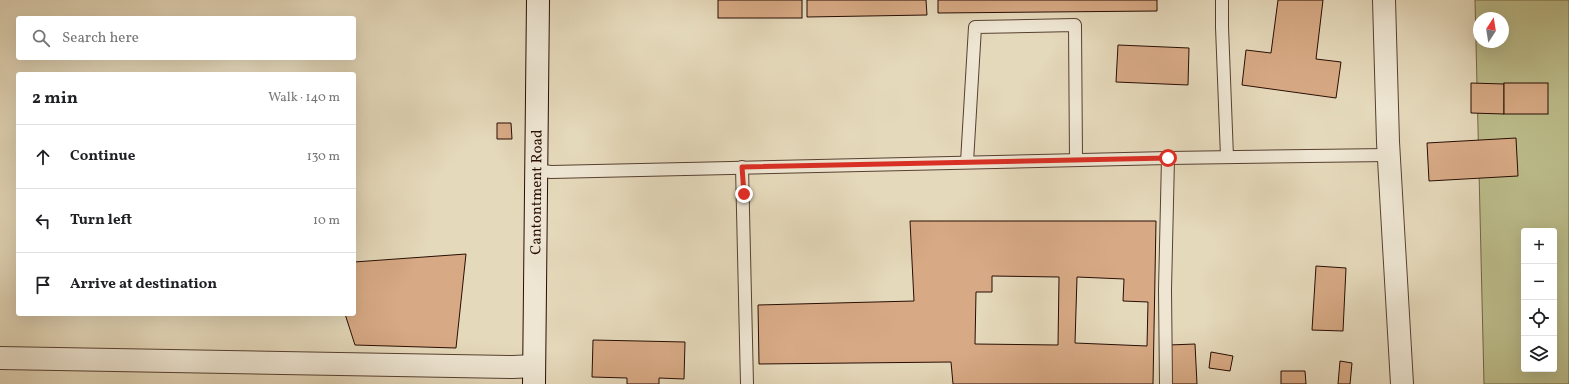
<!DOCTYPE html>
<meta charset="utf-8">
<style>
:root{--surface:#fff;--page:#f6f6f6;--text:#202124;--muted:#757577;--line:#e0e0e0}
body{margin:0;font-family:Vollkorn,serif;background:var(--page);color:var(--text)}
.controls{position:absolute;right:12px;bottom:12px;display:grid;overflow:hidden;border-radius:4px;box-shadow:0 4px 16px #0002}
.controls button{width:36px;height:36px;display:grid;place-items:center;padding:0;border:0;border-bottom:1px solid var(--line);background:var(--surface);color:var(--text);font:20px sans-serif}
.compass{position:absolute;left:1473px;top:12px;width:36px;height:36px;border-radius:50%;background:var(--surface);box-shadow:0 4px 16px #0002;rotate:12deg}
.stop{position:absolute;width:12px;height:12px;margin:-9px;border:3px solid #d93025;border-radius:50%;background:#fff}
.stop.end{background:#d93025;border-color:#fff;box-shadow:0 1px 4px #0008}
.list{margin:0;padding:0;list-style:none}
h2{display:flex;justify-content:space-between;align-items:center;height:52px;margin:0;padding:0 16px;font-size:17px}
h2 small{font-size:13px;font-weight:400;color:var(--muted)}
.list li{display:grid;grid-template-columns:26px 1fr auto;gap:12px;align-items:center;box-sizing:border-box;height:64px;padding:0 16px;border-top:1px solid var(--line)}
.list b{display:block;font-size:15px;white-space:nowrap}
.list em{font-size:13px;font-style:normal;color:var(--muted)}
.icon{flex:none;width:22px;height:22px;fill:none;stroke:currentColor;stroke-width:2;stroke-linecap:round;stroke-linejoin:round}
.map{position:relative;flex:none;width:1569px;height:384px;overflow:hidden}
.search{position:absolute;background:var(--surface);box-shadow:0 4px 16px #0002;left:16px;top:16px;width:340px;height:44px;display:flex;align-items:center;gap:10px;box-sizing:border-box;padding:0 14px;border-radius:4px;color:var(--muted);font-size:15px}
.panel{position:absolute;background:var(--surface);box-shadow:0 4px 16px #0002;left:16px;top:72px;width:340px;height:244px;border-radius:4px}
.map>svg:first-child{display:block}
.green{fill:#bcbd8b;stroke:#726547;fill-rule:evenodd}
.building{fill:#d7aa85;stroke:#280d03;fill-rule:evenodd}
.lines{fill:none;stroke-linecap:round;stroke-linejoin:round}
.lane-casing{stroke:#574031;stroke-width:14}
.street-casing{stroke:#574031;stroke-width:24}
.secondary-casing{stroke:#280d03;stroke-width:24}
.lane{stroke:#eee6d3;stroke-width:12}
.street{stroke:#eee6d3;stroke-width:22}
.secondary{stroke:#eee6d3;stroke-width:22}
.route{stroke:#d93025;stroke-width:5}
.labels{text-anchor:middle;stroke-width:3;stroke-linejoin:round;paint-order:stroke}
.street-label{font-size:15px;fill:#280d03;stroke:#eee6d3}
</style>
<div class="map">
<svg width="1569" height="384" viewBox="0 0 1569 384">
<rect width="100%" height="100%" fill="#e5d9bb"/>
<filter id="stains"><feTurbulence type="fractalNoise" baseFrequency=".005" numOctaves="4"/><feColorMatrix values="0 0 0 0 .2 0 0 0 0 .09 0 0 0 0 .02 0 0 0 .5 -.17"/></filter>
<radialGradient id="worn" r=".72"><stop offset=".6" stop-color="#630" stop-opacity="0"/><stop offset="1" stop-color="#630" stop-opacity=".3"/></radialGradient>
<!-- green -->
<path class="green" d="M 1475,0 L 1569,0 L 1569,384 L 1484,384 ZM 1479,18 L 1503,18 L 1503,42 L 1479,42 ZM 1524,231 L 1554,231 L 1554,369 L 1524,369 Z"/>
<!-- building -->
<g class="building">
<rect x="718" y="0" width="84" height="18"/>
<path d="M 807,0 L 926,0 L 927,15 L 807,17 Z"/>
<path d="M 938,0 L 1157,0 L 1157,11 L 938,13 Z"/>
<path d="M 1278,0 L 1323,0 L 1316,59 L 1341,62 L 1336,98 L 1242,85 L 1246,50 L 1271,53 Z"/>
<path d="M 1118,45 L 1189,48 L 1188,85 L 1116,82 Z"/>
<path d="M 1471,83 L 1504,84 L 1504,114 L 1471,113 Z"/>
<rect x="1504" y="83" width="44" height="31"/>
<path d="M 497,123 L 511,123 L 512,139 L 497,139 Z"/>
<path d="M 1516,138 L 1518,176 L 1429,181 L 1427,143 Z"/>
<path d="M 910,221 L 1156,221 L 1153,384 L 953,384 L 951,362 L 759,364 L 758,305 L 914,301 ZM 992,276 L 1059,277 L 1058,345 L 975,344 L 976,292 L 992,292 ZM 1077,277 L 1124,279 L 1123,301 L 1148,302 L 1147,346 L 1075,343 Z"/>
<path d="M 466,254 L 456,348 L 355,345 L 345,314 L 354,314 L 354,262 Z"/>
<path d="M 1316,266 L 1346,268 L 1343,331 L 1312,330 Z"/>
<path d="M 593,340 L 685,342 L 684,379 L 659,378 L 659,384 L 627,384 L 627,378 L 592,377 Z"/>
<path d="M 1195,344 L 1197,384 L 1170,384 L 1169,345 Z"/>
<path d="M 1211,352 L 1233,356 L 1230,371 L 1209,368 Z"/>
<path d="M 1340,361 L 1352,363 L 1350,384 L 1338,384 Z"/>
<path d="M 1281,371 L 1305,371 L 1306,384 L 1281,384 Z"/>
</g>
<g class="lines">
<defs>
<g id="lane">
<path d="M 1222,0 L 1222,27 L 1227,157"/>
<path d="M 1168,158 L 1388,155"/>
<path d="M 967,162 L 975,27 L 1075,25 L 1076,159"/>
<path d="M 742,167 L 747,384"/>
<path d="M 536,170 L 551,172 L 1168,158 L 1165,290 L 1166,384"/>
</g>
<g id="street">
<path d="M 1384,0 L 1388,142 L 1402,384"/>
<path d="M 0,358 L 513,367 L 534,366"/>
</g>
<g id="secondary">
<path id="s1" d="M 534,384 L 538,0"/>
</g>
</defs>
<!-- lane casing -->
<use href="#lane" class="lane-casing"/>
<!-- street casing -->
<use href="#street" class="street-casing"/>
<!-- secondary casing -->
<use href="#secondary" class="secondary-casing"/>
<!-- lane -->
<use href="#lane" class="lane"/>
<!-- street -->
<use href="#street" class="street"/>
<!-- secondary -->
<use href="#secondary" class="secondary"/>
</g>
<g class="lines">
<!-- route -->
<path class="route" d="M 744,194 L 742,167 L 1168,158"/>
</g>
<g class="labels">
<!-- street labels -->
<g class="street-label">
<text dy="5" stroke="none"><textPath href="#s1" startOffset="192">Cantontment Road</textPath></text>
</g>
</g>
<rect width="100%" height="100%" filter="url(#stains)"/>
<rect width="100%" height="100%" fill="url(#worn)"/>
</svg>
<div class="controls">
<button>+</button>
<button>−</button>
<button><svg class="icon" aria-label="locate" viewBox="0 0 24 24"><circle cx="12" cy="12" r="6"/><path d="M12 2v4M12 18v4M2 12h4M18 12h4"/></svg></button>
<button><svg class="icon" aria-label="layers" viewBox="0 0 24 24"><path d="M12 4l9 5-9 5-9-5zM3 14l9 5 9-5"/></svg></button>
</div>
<svg class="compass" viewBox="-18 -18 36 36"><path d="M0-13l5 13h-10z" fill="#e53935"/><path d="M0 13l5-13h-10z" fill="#757577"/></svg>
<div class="stop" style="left:1168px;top:158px"></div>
<div class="stop end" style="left:744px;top:194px"></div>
<div class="search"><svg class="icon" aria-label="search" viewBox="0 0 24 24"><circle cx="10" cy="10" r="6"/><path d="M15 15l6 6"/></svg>Search here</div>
<section class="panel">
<h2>2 min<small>Walk · 140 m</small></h2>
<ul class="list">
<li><svg class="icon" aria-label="ahead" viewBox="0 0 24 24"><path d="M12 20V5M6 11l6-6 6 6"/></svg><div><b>Continue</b></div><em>130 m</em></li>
<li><svg class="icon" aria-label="left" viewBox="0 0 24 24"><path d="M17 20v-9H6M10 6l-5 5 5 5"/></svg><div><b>Turn left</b></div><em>10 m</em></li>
<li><svg class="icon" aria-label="arrive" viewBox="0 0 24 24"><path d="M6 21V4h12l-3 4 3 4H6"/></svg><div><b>Arrive at destination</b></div></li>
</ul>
</section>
</div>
